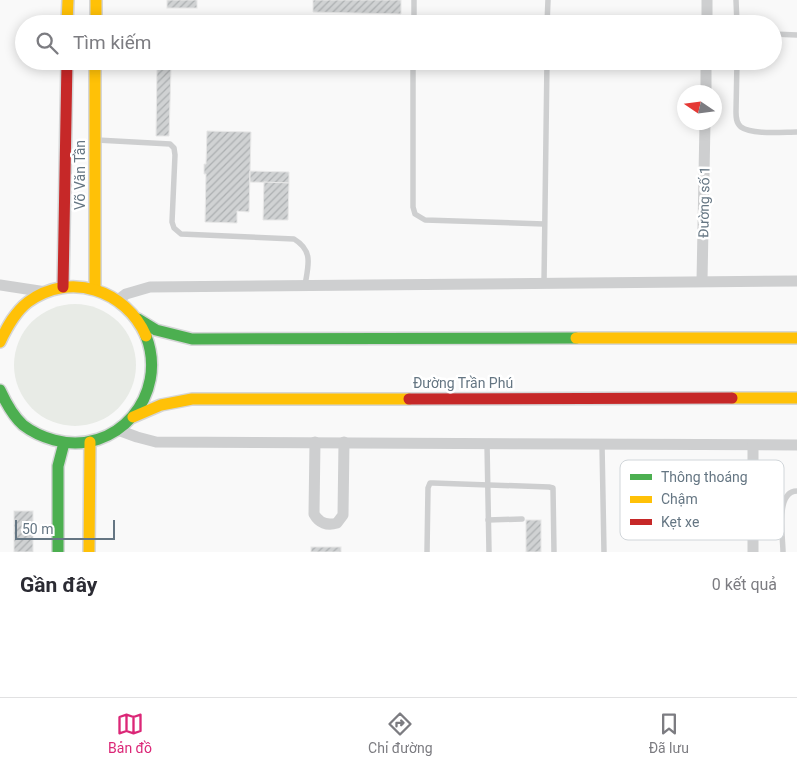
<!DOCTYPE html>
<html lang="vi">
<meta charset="utf-8">
<style>
:root{--surface:#fff;--page:#f2f2f3;--text:#2b2b33;--muted:#7c7c81;--line:#e1e1e2;--accent:#db2777}
body{margin:0;font-family:Roboto,sans-serif;background:var(--page);color:var(--text)}
.compass{position:absolute;left:677px;top:85px;width:45px;height:45px;border-radius:50%;background:var(--surface);box-shadow:0 2px 12px #0003;rotate:283deg}
.scale{position:absolute;left:15px;bottom:12px;width:100px;box-sizing:border-box;padding-left:5px;border:2px solid #657683;border-top:0;font-size:14px;line-height:18px;white-space:nowrap;color:#657683;-webkit-text-stroke:4px #fff;paint-order:stroke}
.list{margin:0;padding:0;list-style:none}
h2{display:flex;justify-content:space-between;align-items:center;height:65px;margin:0;padding:0 20px;font-size:21px}
h2 small{font-size:16px;font-weight:400;color:var(--muted)}
.icon{flex:none;width:28px;height:28px;fill:none;stroke:currentColor;stroke-width:2;stroke-linecap:round;stroke-linejoin:round}
.map{position:relative;flex:none;width:797px;height:552px;overflow:hidden}
.search{position:absolute;background:var(--surface);box-shadow:0 2px 12px #0003;left:15px;right:15px;top:15px;height:55px;display:flex;align-items:center;gap:12px;box-sizing:border-box;padding:0 18px;border-radius:28px;color:var(--muted);font-size:19px}
.sheet{height:145px;background:var(--surface)}
nav{display:flex;justify-content:space-around;align-items:center;box-sizing:border-box;height:70px;border-top:1px solid var(--line);background:var(--surface);font-size:14px;color:var(--muted)}
nav a{display:grid;justify-items:center;gap:2px}
nav .on{color:var(--accent)}
.map>svg:first-child{display:block}
.green{fill:#e8ebe6}
.building{fill:url(#building-hatch);stroke:#e8e8e8}
.lines{fill:none;stroke-linecap:round;stroke-linejoin:round}
.fast-casing{stroke:#d5d6d7;stroke-width:14}
.slow-casing{stroke:#d5d6d7;stroke-width:14}
.jam-casing{stroke:#d5d6d7;stroke-width:14}
.lane{stroke:#cecfd0;stroke-width:5.5}
.street{stroke:#cecfd0;stroke-width:11}
.fast{stroke:#4caf50;stroke-width:11}
.slow{stroke:#ffc107;stroke-width:11}
.jam{stroke:#c62828;stroke-width:11}
.labels{text-anchor:middle;stroke-width:5;stroke-linejoin:round;paint-order:stroke}
.street-label{font-size:14px;fill:#657683;stroke:#fff}
.key{fill:#fff;stroke:#d1d6da;stroke-width:1}
.key-label{font-size:14px;fill:#657683}
</style>
<div class="map">
<svg width="797" height="552" viewBox="0 0 797 552">
<defs>
<pattern id="building-hatch" width="6" height="6" patternUnits="userSpaceOnUse" patternTransform="scale(1.25)"><rect width="6" height="6" fill="#d0d2d3"/><path d="M-1 1l2-2M0 6l6-6M5 7l2-2" fill="none" stroke="#acafb1"/></pattern>
</defs>
<rect width="100%" height="100%" fill="#f9f9f9"/>
<!-- green -->
<circle class="green" cx="75" cy="365" r="61"/>
<!-- building -->
<g class="building">
<rect x="167" y="0" width="30" height="8"/>
<path d="M 313,0 L 401,0 L 401,14 L 313,12 Z"/>
<path d="M 172,61 L 209,61 L 209,67 L 172,66 Z"/>
<path d="M 157,67 L 171,68 L 169,136 L 156,136 Z"/>
<path d="M 207,131 L 251,132 L 249,212 L 237,211 L 237,223 L 205,222 L 206,174 L 204,174 L 204,164 L 206,164 Z"/>
<path d="M 250,171 L 289,172 L 289,183 L 250,182 Z"/>
<path d="M 264,182 L 289,183 L 288,220 L 263,220 Z"/>
<rect x="14" y="511" width="19" height="41"/>
<rect x="526" y="520" width="15" height="32"/>
<rect x="311" y="547" width="30" height="5"/>
</g>
<g class="lines">
<defs>
<g id="fast">
<path d="M 138,319 L 156,330 L 192,339 L 576,338"/>
<path d="M 0,390 C 6,403 13,416 23,425 C 32,432 43,437 54,440 C 117,457 169,395 146,336"/>
<path d="M 58,552 L 58,466 L 64,443"/>
</g>
<g id="slow">
<path d="M 96,0 L 96,24"/>
<path d="M 67,24 L 68,0"/>
<path d="M 95,61 L 95,289"/>
<path d="M 576,338 L 797,338"/>
<path d="M 0,342 C 7,327 15,312 28,302 C 70,271 126,290 146,336"/>
<path d="M 732,398 L 797,398"/>
<path d="M 133,417 L 161,405 L 192,399 L 409,399"/>
<path d="M 89,552 L 90,442"/>
</g>
<g id="jam">
<path d="M 63,287 L 67,61"/>
<path d="M 409,399 L 732,398"/>
</g>
</defs>
<!-- fast casing -->
<use href="#fast" class="fast-casing"/>
<!-- slow casing -->
<use href="#slow" class="slow-casing"/>
<!-- jam casing -->
<use href="#jam" class="jam-casing"/>
<!-- lane -->
<g class="lane">
<path d="M 736,0 L 737,24"/>
<path d="M 414,24 L 414,0"/>
<path d="M 547,24 L 548,0"/>
<path d="M 773,34 L 797,35"/>
<path d="M 413,61 L 413,207 L 415,214 L 425,220 L 544,224"/>
<path d="M 737,61 L 736,112 C 736,117 736,123 741,127 C 752,135 783,132 797,132"/>
<path d="M 97,140 L 170,144 L 174,148 L 175,155 L 172,222 L 174,228 L 181,234 L 294,239 C 314,251 308,266 305,285"/>
<path d="M 544,283 L 547,61"/>
<path d="M 487,444 L 489,552"/>
<path d="M 602,445 L 604,552"/>
<path d="M 488,520 L 522,519"/>
<path d="M 427,552 L 428,488 L 430,483 L 433,483 L 549,487 L 553,488 L 554,552"/>
<path d="M 783,552 C 783,537 775,491 797,491"/>
</g>
<!-- street -->
<g class="street">
<path d="M 707,24 L 707,0"/>
<path d="M 706,92 L 706,61"/>
<path d="M 702,281 L 705,122"/>
<path d="M 0,285 L 46,292"/>
<path d="M 118,300 L 126,294 L 150,287 L 797,281"/>
<path d="M 118,430 L 137,437 L 156,442 L 797,445"/>
<path d="M 315,442 L 314,514 C 319,523 327,526 337,523 L 343,515 L 344,442"/>
<path d="M 753,446 L 753,552"/>
</g>
<!-- fast -->
<use href="#fast" class="fast"/>
<!-- slow -->
<use href="#slow" class="slow"/>
<!-- jam -->
<use href="#jam" class="jam"/>
</g>
<g class="labels">
<!-- street labels -->
<g class="street-label">
<text transform="translate(80 175) rotate(-90)" y="5">Võ Văn Tần</text>
<text transform="translate(704 202) rotate(-89)" y="5">Đường số 1</text>
<text x="463" y="388">Đường Trần Phú</text>
</g>
</g>
<!-- legend -->
<rect x="620" y="460" width="164" height="80" rx="8" class="key"/>
<rect x="630" y="474" width="22" height="6" fill="#4caf50"/>
<rect x="630" y="496" width="22" height="7" fill="#ffc107"/>
<rect x="630" y="519" width="22" height="6" fill="#c62828"/>
<g class="key-label">
<text x="661" y="482">Thông thoáng</text>
<text x="661" y="504">Chậm</text>
<text x="661" y="527">Kẹt xe</text>
</g>
</svg>
<svg class="compass" viewBox="-18 -18 36 36"><path d="M0-13l5 13h-10z" fill="#e53935"/><path d="M0 13l5-13h-10z" fill="#7c7c81"/></svg>
<div class="scale">50 m</div>
<div class="search"><svg class="icon" aria-label="search" viewBox="0 0 24 24"><circle cx="10" cy="10" r="6"/><path d="M15 15l6 6"/></svg>Tìm kiếm</div>
</div>
<section class="sheet">
<h2>Gần đây<small>0 kết quả</small></h2>
<ul class="list">
</ul>
</section>
<nav>
<a class="on"><svg class="icon" aria-label="map" viewBox="0 0 24 24"><path d="M3 6l6-2 6 2 6-2v14l-6 2-6-2-6 2zM9 4v14M15 6v14"/></svg>Bản đồ</a>
<a><svg class="icon" aria-label="directions" viewBox="0 0 24 24"><path d="M12 3l9 9-9 9-9-9zM9 14v-3h6M13 9l2 2-2 2"/></svg>Chỉ đường</a>
<a><svg class="icon" aria-label="saved" viewBox="0 0 24 24"><path d="M7 4h10v16l-5-4-5 4z"/></svg>Đã lưu</a>
</nav>
